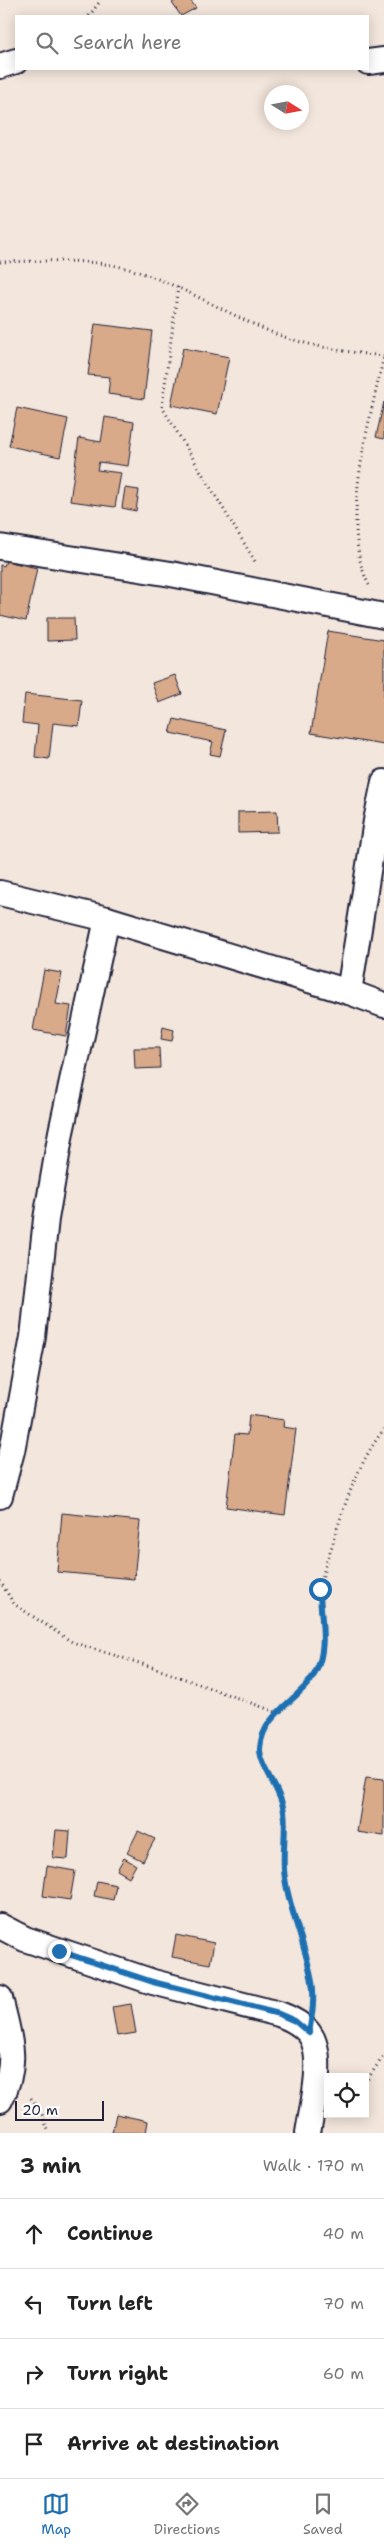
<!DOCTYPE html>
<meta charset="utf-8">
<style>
:root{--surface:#fff;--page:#f2f2f2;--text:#222;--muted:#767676;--line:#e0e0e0;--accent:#1f6fb2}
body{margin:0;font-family:"Shantell Sans",sans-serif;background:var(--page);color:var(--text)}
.controls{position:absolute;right:15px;bottom:15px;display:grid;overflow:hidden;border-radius:0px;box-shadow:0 2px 12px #0003}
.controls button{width:45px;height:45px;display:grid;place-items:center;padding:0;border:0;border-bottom:1px solid var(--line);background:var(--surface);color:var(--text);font:25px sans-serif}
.compass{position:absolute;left:264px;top:85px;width:45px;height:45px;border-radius:50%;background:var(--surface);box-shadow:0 2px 12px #0003;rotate:101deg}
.scale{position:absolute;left:15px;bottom:12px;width:89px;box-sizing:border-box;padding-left:5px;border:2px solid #22223b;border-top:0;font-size:14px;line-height:18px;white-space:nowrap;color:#22223b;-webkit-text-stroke:4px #fff;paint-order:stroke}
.stop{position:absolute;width:15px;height:15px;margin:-11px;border:4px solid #1f6fb2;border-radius:50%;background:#fff}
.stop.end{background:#1f6fb2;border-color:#fff;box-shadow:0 1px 5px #0008}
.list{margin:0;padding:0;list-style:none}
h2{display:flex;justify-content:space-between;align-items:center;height:65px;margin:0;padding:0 20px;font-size:21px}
h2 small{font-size:16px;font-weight:400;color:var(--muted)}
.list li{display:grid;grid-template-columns:32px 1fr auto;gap:15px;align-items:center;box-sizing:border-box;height:70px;padding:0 20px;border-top:1px solid var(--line)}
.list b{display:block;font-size:19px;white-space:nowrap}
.list em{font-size:16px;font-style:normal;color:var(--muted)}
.icon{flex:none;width:28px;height:28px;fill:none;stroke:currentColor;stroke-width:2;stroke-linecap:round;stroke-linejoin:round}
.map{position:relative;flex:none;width:384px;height:2133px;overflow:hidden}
.search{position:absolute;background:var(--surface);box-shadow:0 2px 12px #0003;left:15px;right:15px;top:15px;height:55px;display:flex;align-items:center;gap:12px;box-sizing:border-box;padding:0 18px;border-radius:0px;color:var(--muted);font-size:19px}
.sheet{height:345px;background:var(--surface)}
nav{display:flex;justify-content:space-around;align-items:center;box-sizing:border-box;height:70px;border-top:1px solid var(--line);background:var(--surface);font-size:14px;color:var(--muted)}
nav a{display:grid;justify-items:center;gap:2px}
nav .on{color:var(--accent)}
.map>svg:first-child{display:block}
.building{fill:#d8aa89;stroke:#22223b}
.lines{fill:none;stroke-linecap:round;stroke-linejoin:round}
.street-casing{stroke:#22223b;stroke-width:28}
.path{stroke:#22223b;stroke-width:3;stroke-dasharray:1 4;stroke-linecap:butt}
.street{stroke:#fff;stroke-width:24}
.route{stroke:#1f6fb2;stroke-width:6}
</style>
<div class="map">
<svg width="384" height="2133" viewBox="0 0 384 2133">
<rect width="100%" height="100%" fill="#f3e6dc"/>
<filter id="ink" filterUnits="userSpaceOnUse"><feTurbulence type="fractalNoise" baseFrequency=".02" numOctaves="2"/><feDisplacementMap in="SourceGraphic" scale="10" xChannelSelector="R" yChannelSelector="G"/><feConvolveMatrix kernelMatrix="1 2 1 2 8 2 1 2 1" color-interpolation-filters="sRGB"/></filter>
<g filter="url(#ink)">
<!-- building -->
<g class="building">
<path d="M 177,0 L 190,0 L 196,8 L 181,16 L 172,3 Z"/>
<path d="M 95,324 L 152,331 L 144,399 L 108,394 L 110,377 L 88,375 Z"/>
<path d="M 183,348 L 229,357 L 217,414 L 171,405 Z"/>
<path d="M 384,402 L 384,439 L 376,437 Z"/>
<path d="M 17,408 L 68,419 L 60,457 L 9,446 Z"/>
<path d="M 105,417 L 134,422 L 128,466 L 99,462 L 97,470 L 121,473 L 115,507 L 70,501 L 79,438 L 101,442 Z"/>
<path d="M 125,488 L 139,490 L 136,511 L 122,508 Z"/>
<path d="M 6,561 L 37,568 L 26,621 L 0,615 L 0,565 L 4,566 Z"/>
<path d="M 47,618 L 74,618 L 75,640 L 47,641 Z"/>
<path d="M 328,631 L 384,640 L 384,745 L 311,733 Z"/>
<path d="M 175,675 L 182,694 L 159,703 L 152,683 Z"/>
<path d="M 25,694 L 82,700 L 79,726 L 53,723 L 49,759 L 35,757 L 38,725 L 22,723 Z"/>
<path d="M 174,719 L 226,730 L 220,756 L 210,754 L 213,742 L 170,733 Z"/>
<path d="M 277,811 L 278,832 L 238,833 L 238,812 Z"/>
<path d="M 44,970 L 62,973 L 56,1004 L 71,1006 L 66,1036 L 33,1030 Z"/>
<path d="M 163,1027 L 174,1030 L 172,1041 L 161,1039 Z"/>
<path d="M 134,1048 L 159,1048 L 160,1068 L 135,1069 Z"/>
<path d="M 249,1415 L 284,1420 L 283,1427 L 296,1429 L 285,1515 L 226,1507 L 235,1434 L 247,1435 Z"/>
<path d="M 62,1513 L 140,1521 L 134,1579 L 57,1572 Z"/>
<path d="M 366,1777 L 384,1779 L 384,1836 L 357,1832 Z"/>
<path d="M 56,1830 L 70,1831 L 68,1859 L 53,1858 Z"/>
<path d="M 138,1831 L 155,1839 L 143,1861 L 127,1853 Z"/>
<path d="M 124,1858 L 136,1865 L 129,1877 L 117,1870 Z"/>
<path d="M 47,1866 L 75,1871 L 70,1900 L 43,1896 Z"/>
<path d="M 97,1881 L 116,1885 L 113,1900 L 94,1896 Z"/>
<path d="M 176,1935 L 214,1943 L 210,1964 L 172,1957 Z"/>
<path d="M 131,2004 L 136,2033 L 117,2036 L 112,2007 Z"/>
<path d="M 116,2114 L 148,2121 L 146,2133 L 112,2133 Z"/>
</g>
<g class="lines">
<defs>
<g id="street">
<path d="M 368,62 L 384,60"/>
<path d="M 0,66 L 16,61"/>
<path d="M 0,547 L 171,574 L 384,616"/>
<path d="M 0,893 L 107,919 L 349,992 L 384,1005"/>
<path d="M 349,992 L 376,821 L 384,782"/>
<path d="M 0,1496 L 12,1451 L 33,1337 L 46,1219 L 61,1132 L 107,919"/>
<path d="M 0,1926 L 25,1939 L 153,1982 L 279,2014 C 290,2018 301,2023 309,2033 C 326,2055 312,2107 308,2133"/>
<path d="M 0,1998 C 9,2036 20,2063 0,2100"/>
</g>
</defs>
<!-- street casing -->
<use href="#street" class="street-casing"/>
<!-- path -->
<g class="path">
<path d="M 89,16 L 101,0"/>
<path d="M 0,262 C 41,261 90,258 129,269 C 181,284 226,314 276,334 C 311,347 347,352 384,356"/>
<path d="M 178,287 L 162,407 L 256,563"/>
<path d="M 369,585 C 338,527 370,419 384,356"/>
<path d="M 0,1581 L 14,1604 L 72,1642 L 152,1667 L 276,1712"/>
<path d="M 313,2001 C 311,1959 292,1920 285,1879 C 281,1856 289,1831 283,1808 C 279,1788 260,1765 260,1749 C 262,1709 307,1699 319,1665 C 328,1640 318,1615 320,1590 C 322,1575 327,1560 332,1546 C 344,1505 358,1463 384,1429"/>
<path d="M 365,2083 L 384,2055"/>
<path d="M 31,2098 L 42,2114 L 49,2133"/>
</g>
<!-- street -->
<use href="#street" class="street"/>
</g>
</g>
<g class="lines" filter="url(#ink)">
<!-- route -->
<path class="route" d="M 59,1951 L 153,1982 L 279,2014 L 295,2021 L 309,2033 C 312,2016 315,1998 312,1981 C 306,1946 290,1913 285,1878 C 281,1856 287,1833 284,1811 C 281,1789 259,1767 260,1748 C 263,1709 308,1698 319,1664 C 327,1640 320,1614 320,1589"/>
</g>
</svg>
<div class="controls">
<button><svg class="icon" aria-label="locate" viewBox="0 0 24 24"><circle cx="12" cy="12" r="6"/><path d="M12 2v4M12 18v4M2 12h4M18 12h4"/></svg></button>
</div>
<svg class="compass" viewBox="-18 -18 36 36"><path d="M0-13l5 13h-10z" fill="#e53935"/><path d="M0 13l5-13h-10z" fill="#767676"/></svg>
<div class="scale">20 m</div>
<div class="stop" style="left:320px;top:1589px"></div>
<div class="stop end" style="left:59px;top:1951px"></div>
<div class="search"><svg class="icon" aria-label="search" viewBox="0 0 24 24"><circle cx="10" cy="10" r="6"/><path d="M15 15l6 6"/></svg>Search here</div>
</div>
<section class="sheet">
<h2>3 min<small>Walk · 170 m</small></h2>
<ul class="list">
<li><svg class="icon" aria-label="ahead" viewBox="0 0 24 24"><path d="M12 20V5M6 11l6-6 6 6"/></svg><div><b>Continue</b></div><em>40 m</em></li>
<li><svg class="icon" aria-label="left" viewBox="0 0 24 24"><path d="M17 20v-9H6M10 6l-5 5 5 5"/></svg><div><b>Turn left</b></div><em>70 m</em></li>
<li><svg class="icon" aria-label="right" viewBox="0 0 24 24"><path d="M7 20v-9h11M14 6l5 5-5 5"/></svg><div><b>Turn right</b></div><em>60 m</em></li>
<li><svg class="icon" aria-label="arrive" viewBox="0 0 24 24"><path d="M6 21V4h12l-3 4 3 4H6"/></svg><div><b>Arrive at destination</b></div></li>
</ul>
</section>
<nav>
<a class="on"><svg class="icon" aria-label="map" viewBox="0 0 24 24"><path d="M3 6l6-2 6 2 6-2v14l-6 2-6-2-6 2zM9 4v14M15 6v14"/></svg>Map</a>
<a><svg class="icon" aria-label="directions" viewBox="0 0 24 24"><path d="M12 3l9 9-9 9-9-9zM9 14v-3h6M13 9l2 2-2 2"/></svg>Directions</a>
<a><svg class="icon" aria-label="saved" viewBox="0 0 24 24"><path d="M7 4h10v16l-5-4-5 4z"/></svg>Saved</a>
</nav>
